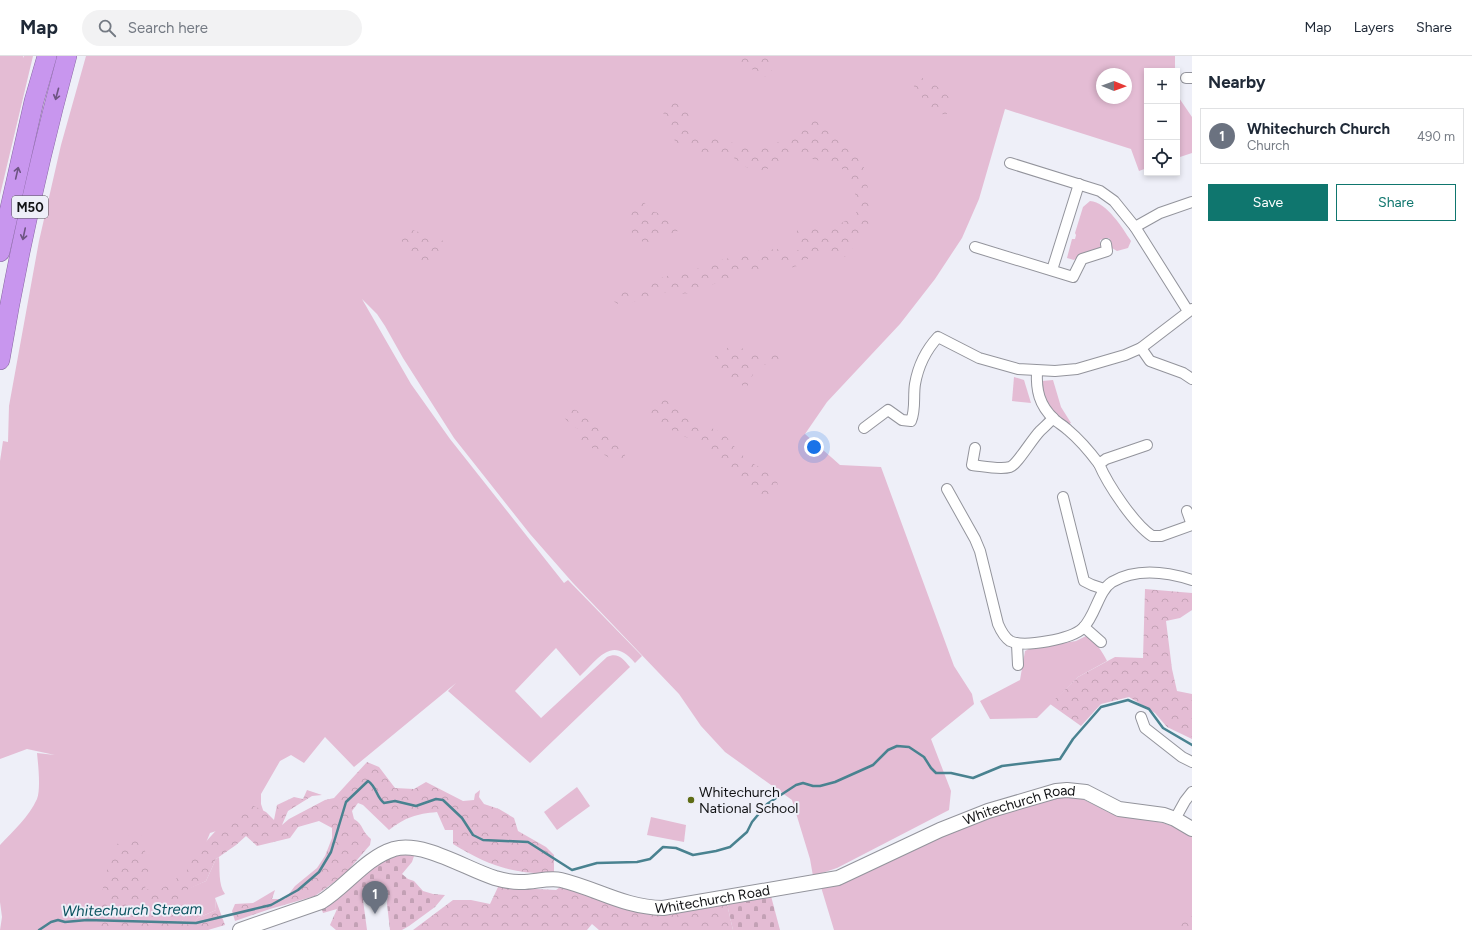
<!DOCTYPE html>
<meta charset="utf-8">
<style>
:root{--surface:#fff;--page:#f2f2f3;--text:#1f2937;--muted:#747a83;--line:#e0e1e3;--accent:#0f766e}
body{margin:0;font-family:Figtree,sans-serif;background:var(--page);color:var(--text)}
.controls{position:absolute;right:12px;top:12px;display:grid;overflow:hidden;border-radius:0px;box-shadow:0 2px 6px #0003}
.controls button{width:36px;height:36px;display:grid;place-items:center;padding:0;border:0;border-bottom:1px solid var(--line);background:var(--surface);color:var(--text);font:20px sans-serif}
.compass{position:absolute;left:1096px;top:12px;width:36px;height:36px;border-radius:50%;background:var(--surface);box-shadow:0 2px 6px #0003;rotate:91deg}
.you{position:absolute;left:814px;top:391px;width:14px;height:14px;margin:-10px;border:3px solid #fff;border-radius:50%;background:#1a73e8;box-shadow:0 0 0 6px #1a73e833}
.badge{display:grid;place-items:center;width:26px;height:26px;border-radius:50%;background:var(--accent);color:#fff;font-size:13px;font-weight:700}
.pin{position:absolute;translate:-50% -33px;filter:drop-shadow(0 1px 2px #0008)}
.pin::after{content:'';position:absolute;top:21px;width:14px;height:12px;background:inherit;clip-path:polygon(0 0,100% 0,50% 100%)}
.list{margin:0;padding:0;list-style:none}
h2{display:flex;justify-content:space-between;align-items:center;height:52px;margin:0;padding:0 16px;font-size:17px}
h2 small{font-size:13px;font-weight:400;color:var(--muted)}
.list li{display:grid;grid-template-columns:26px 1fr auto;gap:12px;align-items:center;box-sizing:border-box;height:56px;margin:0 8px 8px;padding:0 8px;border:1px solid var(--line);border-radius:0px}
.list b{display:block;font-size:15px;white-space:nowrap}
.list p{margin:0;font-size:13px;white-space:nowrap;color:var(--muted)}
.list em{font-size:13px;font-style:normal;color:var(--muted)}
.actions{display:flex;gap:8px;padding:12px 16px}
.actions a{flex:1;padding:9px 0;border:1px solid var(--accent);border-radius:0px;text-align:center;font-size:14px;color:var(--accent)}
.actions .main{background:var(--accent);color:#fff}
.icon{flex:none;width:22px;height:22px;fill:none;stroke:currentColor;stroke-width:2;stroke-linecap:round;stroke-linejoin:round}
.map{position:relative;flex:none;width:1192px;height:874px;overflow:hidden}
header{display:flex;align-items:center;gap:24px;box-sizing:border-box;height:56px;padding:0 20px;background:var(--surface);border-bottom:1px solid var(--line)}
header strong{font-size:19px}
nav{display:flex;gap:22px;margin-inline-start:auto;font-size:14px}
.search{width:280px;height:36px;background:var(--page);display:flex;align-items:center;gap:10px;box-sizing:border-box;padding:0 14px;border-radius:22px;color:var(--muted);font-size:15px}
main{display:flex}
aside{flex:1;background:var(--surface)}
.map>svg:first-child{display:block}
.green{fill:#e4bcd4;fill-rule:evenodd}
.forest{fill:url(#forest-crowns)}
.cemetery{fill:url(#cemetery-stones)}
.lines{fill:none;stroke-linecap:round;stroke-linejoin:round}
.stream{stroke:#498290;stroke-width:2.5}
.street-casing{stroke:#93949c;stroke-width:12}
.secondary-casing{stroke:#93949c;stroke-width:16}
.highway-casing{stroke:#8868a2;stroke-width:20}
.street{stroke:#fff;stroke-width:10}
.secondary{stroke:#fff;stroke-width:14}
.highway{stroke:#c896ee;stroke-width:19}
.oneway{stroke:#6d5482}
.poi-dot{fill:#5e6c15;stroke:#eeeff8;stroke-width:1.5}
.labels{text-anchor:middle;stroke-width:4;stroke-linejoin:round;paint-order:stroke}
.shield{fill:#eeeff8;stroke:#545559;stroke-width:1}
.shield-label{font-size:13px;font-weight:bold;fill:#121315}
.poi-label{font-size:14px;fill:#121315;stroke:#eeeff8;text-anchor:start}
.street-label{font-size:14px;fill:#121315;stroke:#eeeff8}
.water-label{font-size:15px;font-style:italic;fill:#0b5360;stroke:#eeeff8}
</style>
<header>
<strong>Map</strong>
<div class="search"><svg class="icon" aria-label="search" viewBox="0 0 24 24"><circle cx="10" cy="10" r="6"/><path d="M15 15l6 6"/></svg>Search here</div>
<nav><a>Map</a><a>Layers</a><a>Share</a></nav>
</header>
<main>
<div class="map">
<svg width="1192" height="874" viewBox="0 0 1192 874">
<defs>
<pattern id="forest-crowns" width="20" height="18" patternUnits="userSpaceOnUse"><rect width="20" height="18" fill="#e4bcd4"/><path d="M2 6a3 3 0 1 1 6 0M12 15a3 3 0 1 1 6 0" fill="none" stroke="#c3a1b5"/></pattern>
<pattern id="cemetery-stones" width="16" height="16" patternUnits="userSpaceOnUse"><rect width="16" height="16" fill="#e4bcd4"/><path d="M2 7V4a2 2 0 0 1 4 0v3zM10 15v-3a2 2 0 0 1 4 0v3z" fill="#c3a1b5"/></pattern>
</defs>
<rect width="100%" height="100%" fill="#eeeff8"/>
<!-- green -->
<g class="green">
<path d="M 0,0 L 23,0 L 23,2 L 24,0 L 33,0 L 0,139 Z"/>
<path d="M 86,0 L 1175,0 L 1175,15 L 1147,15 L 1147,112 L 1139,115 L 1131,93 L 1005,53 L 979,143 L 962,182 L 935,223 L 900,268 L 827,346 L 805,378 L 840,409 L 881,411 L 954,610 L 972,638 L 974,648 L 973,649 L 931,683 L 951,735 L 949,754 L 837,812 L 813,820 L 810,803 L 792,744 L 725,696 L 701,670 L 679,638 L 573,527 L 530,478 L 454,382 L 403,302 L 385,270 L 377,258 L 362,243 L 411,328 L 450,383 L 564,527 L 568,524 L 642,600 L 635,607 C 612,579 599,602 580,620 L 556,592 L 515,635 L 541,662 L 607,601 C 618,596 623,603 630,611 L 530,707 L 448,635 L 456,627 L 354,711 L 325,681 L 304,707 L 291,699 L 280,705 L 261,738 L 261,748 L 265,760 L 210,777 L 187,833 L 206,825 L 216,803 L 219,801 C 220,812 218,829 225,838 L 215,842 L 216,854 L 198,862 L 191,872 L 182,864 L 171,874 L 0,874 L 2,861 L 0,846 L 0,789 C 13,775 29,761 37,743 C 41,733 38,707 37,697 L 55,699 L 27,693 L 0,703 L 0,405 L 3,385 L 8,386 L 9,350 L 39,185 L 61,89 ZM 1102,18 L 1126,18 L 1126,42 L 1102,42 Z"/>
<path d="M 1177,39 L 1192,61 L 1192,97 L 1177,102 Z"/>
<path d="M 1090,145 C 1107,146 1123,173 1131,185 L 1128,192 L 1117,195 L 1112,192 L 1109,182 L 1100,184 L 1101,191 L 1098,194 L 1084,197 L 1074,204 L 1067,202 L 1072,183 L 1075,183 L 1076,179 L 1075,177 L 1083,151 Z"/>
<path d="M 1014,321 L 1024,324 L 1031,347 L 1012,345 Z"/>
<path d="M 1053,324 L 1061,351 L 1071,367 L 1068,369 C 1053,356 1047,348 1040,330 L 1042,325 Z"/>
<path d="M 1086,580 C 1096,586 1102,595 1107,605 L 1078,621 L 1037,662 L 990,663 L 980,645 L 1020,624 L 1025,595 L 1031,592 L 1076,585 Z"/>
<path d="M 577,731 L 590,750 L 557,774 L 544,756 Z"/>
<path d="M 1073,738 L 1110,757 L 1163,767 L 1192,777 L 1192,874 L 834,874 L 821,831 L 955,770 L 1047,742 Z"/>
<path d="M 651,761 L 686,769 L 684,786 L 647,779 Z"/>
</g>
<!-- forest -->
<g class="forest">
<path d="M 733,0 L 773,0 L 771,21 L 762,20 Z"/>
<path d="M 918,21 C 931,23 941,34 950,42 L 950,48 L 946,60 L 929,51 L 913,29 L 913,24 Z"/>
<path d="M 673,44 C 687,46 693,49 693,64 L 688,69 L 687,73 C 695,82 708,80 719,82 C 733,85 745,96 760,92 C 767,91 790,82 795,78 C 805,70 803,61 819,64 C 832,74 850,84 859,98 C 867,112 873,159 867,174 C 864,181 850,194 845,201 L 840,201 L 834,198 L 818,196 L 797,210 L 790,212 L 777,208 L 725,223 L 693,237 L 676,238 L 661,236 L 630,247 L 618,248 L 613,245 L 614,239 L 617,236 L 637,234 L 655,224 L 679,216 L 706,211 L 717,205 L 762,194 L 780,193 L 789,197 L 798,194 L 799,188 C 794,182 795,176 800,170 L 808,169 L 827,177 C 834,174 839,168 845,165 C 848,163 851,163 854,161 C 862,152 852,122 844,114 C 840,110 803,100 794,98 L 777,108 L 763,115 L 752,115 L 731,100 L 709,98 L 677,89 L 663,61 L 665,48 Z"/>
<path d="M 641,143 L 652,155 L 661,158 L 670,165 L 678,175 L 646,187 C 642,185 637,184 634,180 C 625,169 631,151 641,143 Z"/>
<path d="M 403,172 L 407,172 L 452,188 C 450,202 435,203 423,205 C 411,199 395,187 403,172 Z"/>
<path d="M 732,289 L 759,298 L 777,298 L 779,301 L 779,305 L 775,307 L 757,310 L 747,331 C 739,329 722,319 717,312 C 715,308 715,304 715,300 Z"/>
<path d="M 667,339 L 670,340 L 689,357 L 691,362 L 724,378 L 739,396 L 750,406 L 767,415 L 777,424 L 778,431 L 776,437 L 773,440 L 762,442 L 754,436 L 744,430 L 741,421 L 730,414 L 725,404 L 716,400 L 693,383 L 682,380 L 670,373 L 649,359 L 645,353 L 649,350 L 660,349 L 664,340 Z"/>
<path d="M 562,349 L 567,352 L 576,354 L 591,366 L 603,370 L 611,376 L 625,399 L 625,405 L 624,408 L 620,408 L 580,385 L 579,382 L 580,374 C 570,368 559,361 562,349 Z"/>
<path d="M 1145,533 L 1192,537 L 1192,554 L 1180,562 L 1166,565 L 1172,613 L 1177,635 L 1192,638 L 1192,683 L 1167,671 L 1155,657 L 1129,641 L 1101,648 L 1081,670 L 1050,648 L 1078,621 L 1115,601 L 1143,602 Z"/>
<path d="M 367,706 L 379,711 L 395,732 L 414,733 L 426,726 L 463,745 L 474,744 L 475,738 L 480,734 L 479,741 L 484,748 L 499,753 L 514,762 L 518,775 L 546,791 L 554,799 L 554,817 C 514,819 487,809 453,788 L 453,774 L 445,774 L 437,756 C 416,758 406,761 389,774 L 363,749 L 358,747 L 352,755 L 354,763 C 364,769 361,775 371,783 L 370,789 L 344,819 L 315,840 L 270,853 L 235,865 L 232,855 L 235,848 L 253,847 L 275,834 L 272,843 L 285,843 L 295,830 L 317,812 L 325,800 L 332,782 L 332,772 L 319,765 L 298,771 L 290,782 L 257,790 L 246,780 L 236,789 L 216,803 L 206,825 L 180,837 L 172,862 L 182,864 L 191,871 L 198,862 L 216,854 L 215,842 L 225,869 L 208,874 L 98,874 L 97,860 L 106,818 L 113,791 L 130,779 L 141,779 L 149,811 L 145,833 L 158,835 L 186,816 L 192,801 L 221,769 L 252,749 L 266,756 L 274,764 L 277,749 L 294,741 L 303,743 L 307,734 L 322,739 L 312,740 L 288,755 L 282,769 L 289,763 L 325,744 L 334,742 Z"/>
<path d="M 563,829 L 638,856 L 727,848 L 733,874 L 599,874 L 592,868 L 587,874 L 413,874 L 453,844 L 471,844 L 490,848 L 498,831 L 556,834 Z"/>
<path d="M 1192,850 L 1192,874 L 1175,874 Z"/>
</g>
<!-- cemetery -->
<g class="cemetery">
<path d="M 412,797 L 414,800 L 412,806 L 402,818 L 408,823 L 414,825 L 423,835 L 433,838 L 445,839 L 435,851 L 409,870 L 402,874 L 390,874 L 387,848 L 388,836 L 363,844 L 367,874 L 336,874 L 330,869 L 337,853 L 323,857 L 321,851 L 387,801 Z"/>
<path d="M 771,840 L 780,874 L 733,874 L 727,848 Z"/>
</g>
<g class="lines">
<!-- stream -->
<path class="stream" d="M 39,874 L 51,866 L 58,864 L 65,866 L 87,864 L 196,867 L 271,849 L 298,834 L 319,816 L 331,796 L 346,746 L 368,725 C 377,731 376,741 384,747 L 395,745 L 416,750 L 436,743 L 443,744 L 462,762 L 473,779 L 483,784 L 528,786 L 572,814 L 597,807 L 637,806 L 650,803 L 663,791 L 676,792 L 693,799 L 716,795 L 730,791 L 747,776 L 752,766 L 767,748 L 796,729 L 803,727 L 813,730 L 820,730 L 835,726 L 873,709 L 888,694 L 897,690 L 909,691 L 924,701 L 931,712 L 936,717 L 951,717 L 973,722 L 1002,710 L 1060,703 L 1073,683 L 1101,651 L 1128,644 L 1149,653 L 1163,672 L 1192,689"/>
<defs>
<g id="street">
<path d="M 1186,22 L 1192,22"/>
<path d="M 1010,107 L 1100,135 L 1114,145 L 1135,171 L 1188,255"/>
<path d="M 1135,171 L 1160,157 L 1192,146"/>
<path d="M 975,191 L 1073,221 L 1082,203 L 1107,195 L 1106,188"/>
<path d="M 1052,214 L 1079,128"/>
<path d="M 1141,292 L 1150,305 L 1183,317 L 1192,323"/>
<path d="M 1037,315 C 1036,334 1039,349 1054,363 C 1058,367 1064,370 1068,374 C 1080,384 1090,396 1099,408 L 1106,403 L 1147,389"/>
<path d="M 864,372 L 888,354 L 902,364 L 911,365 C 916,353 913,340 915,328 C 918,311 926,294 938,281 L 979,302 L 1018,313 L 1055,315 L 1077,313 L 1125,299 L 1141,292 L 1192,253"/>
<path d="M 975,392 L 972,409 C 982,410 1000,414 1010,411 C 1017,409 1032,383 1040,375 C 1044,371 1049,367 1053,362"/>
<path d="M 1099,408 C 1108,429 1134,468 1152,480 L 1161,480 L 1192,469"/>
<path d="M 947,433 L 975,483 L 980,495 L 998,568 C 1001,575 1004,581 1010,585 C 1024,592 1072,583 1083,572 C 1096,559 1098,535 1112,526 C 1136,512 1167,516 1192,524"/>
<path d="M 1063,441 L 1084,525 L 1092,529 L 1104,533"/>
<path d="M 1187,455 L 1192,469"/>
<path d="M 1084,571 L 1101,586"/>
<path d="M 1017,588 L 1018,609"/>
<path d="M 1141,661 L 1145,672 L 1182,701 L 1192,706"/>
<path d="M 1175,763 L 1185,745 L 1192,736"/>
</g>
<g id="secondary">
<path id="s1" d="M 240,874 L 321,846 C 346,831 365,802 394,793 C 424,785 466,813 495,822 C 502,824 511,826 519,826 C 532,827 548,821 561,824 C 598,833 623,851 663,852 L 838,822 L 940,774 L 988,755 L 1056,735 L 1067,734 L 1086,736 L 1119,753 L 1164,759 L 1175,763 L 1192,773"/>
</g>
<g id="highway">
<path d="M 0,196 L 34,45 L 47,0"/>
<path d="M 0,304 C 17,202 40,100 67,0"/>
</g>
</defs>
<!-- street casing -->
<use href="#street" class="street-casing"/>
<!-- secondary casing -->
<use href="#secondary" class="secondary-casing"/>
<!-- highway casing -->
<use href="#highway" class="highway-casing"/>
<!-- street -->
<use href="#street" class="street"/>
<!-- secondary -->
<use href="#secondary" class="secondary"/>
<!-- highway -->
<use href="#highway" class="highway"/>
</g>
<!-- one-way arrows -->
<defs><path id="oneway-shaft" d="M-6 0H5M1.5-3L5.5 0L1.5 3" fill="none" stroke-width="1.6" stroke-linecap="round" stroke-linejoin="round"/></defs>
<g class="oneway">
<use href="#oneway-shaft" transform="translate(57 38) rotate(105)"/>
<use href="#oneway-shaft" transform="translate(17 117) rotate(-77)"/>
<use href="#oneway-shaft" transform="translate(24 178) rotate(102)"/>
</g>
<!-- markers -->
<circle class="poi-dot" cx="691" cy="744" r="4"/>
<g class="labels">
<!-- shield labels -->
<rect class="shield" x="12" y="140" width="36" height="22" rx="3"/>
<g class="shield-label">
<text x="30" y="156">M50</text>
</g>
<!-- poi labels -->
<g class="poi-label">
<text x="699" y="741">Whitechurch<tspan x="699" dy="16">National School</tspan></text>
</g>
<!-- street labels -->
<g class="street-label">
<text dy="5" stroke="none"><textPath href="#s1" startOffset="830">Whitechurch Road</textPath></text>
<text dy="5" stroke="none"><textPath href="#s1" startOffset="506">Whitechurch Road</textPath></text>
</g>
<!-- water labels -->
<g class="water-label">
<text transform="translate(132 854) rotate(-1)" y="5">Whitechurch Stream</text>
</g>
</g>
</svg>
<div class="controls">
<button>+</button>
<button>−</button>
<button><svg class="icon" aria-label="locate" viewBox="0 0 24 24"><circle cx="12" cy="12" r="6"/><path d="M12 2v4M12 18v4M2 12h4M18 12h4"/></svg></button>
</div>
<svg class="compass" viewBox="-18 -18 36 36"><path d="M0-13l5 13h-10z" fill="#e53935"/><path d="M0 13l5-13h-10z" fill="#747a83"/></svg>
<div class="you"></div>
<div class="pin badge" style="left:375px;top:858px;background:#6b7280">1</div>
</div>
<aside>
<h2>Nearby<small></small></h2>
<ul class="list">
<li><span class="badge" style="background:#6b7280">1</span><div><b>Whitechurch Church</b><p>Church</p></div><em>490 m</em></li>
</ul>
<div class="actions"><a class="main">Save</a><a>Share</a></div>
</aside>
</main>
